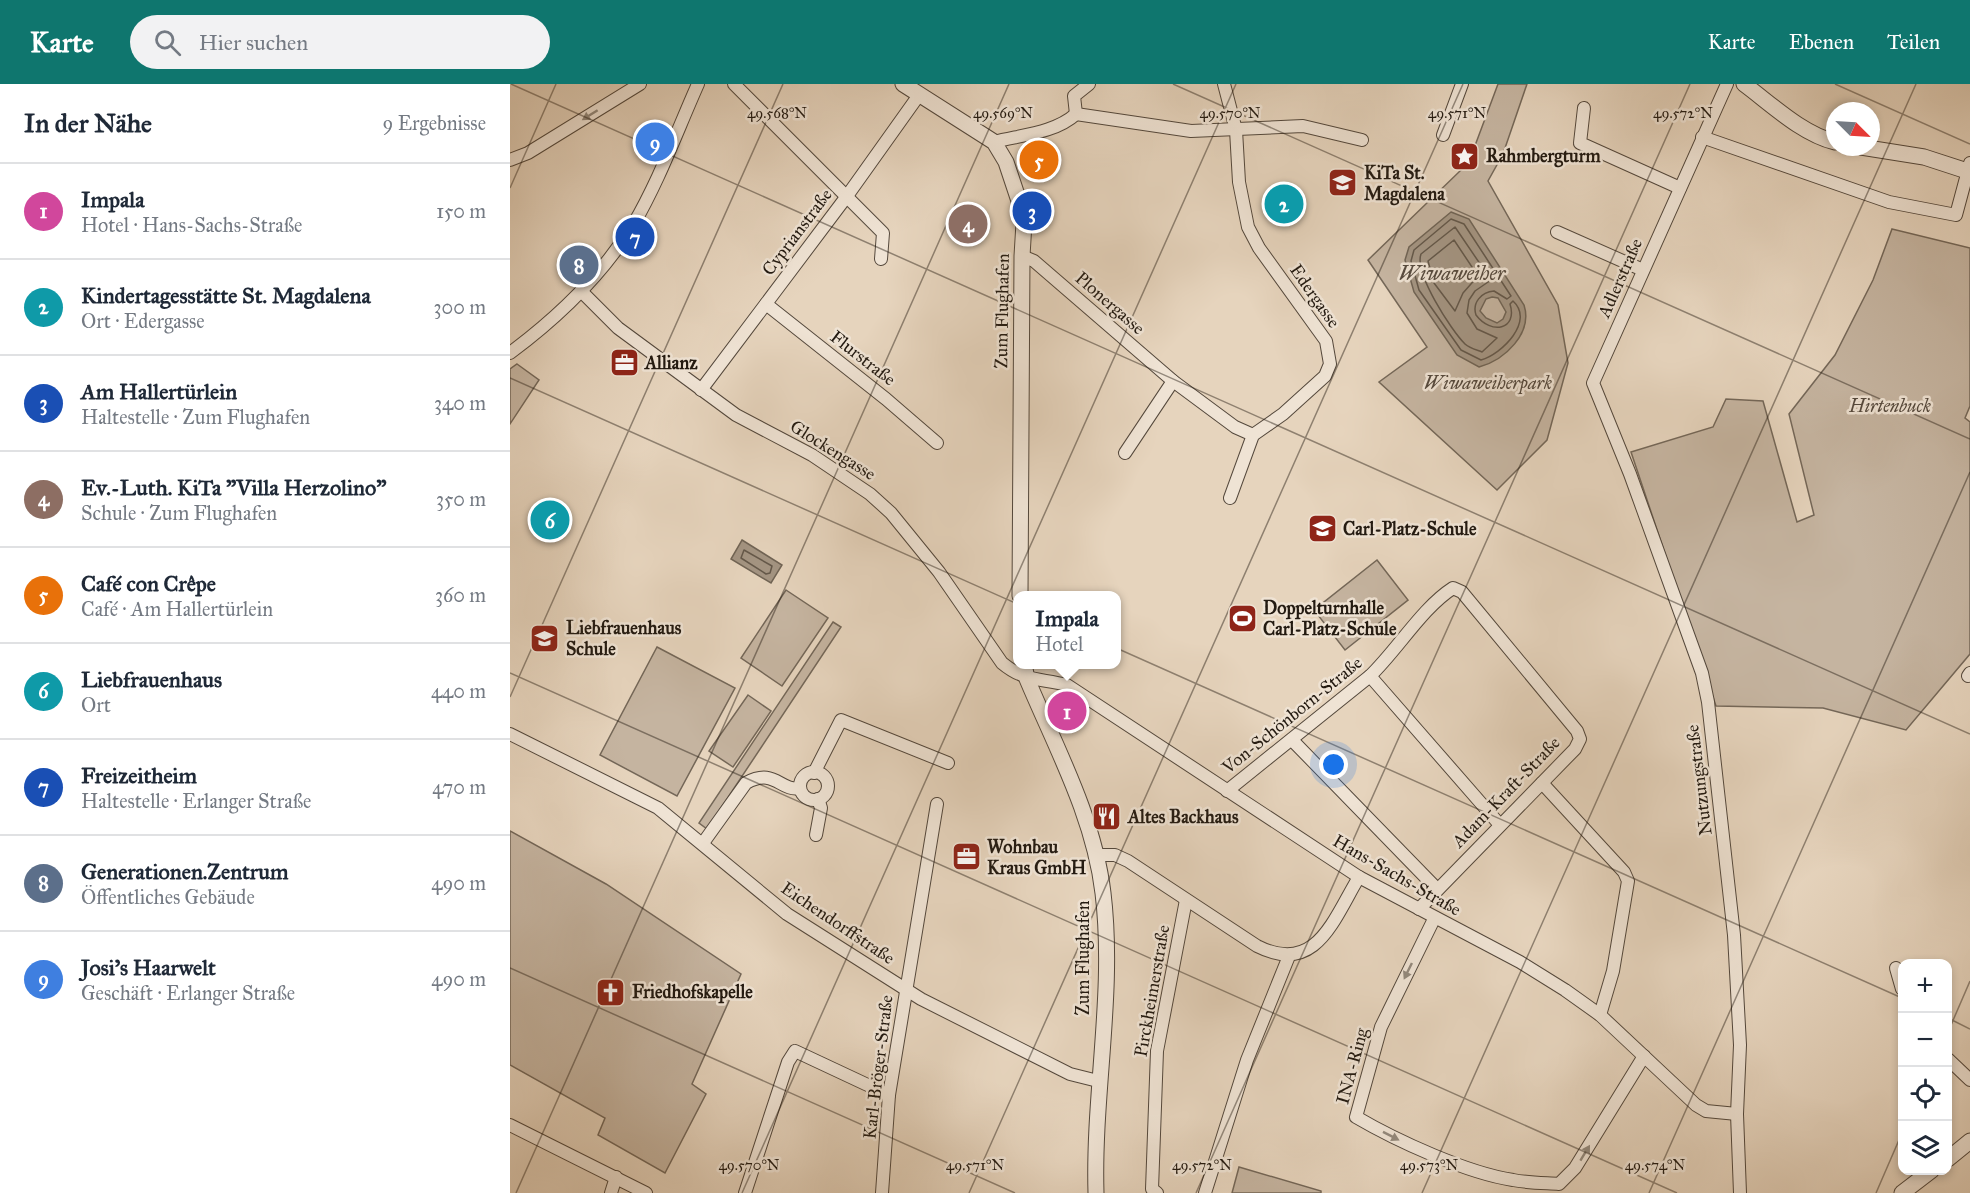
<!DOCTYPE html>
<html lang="de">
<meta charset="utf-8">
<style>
:root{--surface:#fff;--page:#f2f2f3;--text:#1f2937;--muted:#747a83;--line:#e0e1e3;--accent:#0f766e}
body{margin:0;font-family:"IM FELL Great Primer",serif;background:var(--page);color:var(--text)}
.controls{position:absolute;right:18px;bottom:18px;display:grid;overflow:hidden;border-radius:12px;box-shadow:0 3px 9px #0003}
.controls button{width:54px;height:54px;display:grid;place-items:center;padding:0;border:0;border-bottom:2px solid var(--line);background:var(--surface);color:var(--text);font:30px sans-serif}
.compass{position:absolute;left:1316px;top:18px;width:54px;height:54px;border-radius:50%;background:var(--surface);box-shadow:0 3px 9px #0003;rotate:114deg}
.you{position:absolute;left:824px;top:681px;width:21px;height:21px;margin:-15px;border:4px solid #fff;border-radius:50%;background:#1a73e8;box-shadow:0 0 0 9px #1a73e833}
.badge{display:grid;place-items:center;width:39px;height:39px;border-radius:50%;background:var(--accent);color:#fff;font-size:20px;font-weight:700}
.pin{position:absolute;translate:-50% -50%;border:3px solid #fff;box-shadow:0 2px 6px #0006}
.popup{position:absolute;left:503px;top:507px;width:108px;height:78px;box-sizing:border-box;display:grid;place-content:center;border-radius:12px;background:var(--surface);filter:drop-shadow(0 2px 4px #0005);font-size:20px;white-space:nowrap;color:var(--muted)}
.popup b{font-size:22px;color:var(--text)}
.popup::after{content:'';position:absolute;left:50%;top:100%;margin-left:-12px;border:12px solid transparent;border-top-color:var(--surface)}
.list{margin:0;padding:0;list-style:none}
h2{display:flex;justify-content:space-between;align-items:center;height:78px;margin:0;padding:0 24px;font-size:26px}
h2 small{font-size:20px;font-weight:400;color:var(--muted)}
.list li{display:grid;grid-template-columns:39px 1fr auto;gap:18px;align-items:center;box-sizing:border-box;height:96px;padding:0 24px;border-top:2px solid var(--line)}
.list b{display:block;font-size:22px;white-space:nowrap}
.list p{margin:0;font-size:20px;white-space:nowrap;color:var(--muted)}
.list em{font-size:20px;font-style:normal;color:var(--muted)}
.icon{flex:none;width:33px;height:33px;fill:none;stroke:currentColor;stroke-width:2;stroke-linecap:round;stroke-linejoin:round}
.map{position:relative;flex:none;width:1460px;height:1109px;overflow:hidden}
header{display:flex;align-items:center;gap:36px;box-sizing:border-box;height:84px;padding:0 30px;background:var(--accent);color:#fff}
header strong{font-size:28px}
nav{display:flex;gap:33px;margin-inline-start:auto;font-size:21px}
.search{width:420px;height:54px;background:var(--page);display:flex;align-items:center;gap:15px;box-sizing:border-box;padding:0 21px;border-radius:33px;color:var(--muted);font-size:22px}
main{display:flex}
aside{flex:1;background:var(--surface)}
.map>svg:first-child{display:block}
.green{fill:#c5b4a0;stroke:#746758;stroke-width:1.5}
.water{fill:#a49583;stroke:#706455;stroke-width:1.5;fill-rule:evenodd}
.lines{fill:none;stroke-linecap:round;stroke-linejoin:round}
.shore{stroke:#64584a;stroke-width:1.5}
.minor-casing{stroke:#54483c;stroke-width:14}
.tertiary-casing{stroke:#54483c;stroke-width:17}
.minor{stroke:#efe3d4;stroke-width:12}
.tertiary{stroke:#efe3d4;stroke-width:15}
.oneway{fill:#93897c}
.ticks{fill:none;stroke:#231a11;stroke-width:1.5;stroke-opacity:0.45}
.labels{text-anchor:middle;stroke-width:5;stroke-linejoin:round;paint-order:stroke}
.poi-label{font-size:18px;font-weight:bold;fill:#231a11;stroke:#efe3d4;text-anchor:start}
.street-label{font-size:18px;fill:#231a11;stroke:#efe3d4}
.park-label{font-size:18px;font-style:italic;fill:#54483c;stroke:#efe3d4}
.water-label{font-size:20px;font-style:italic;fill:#574b3f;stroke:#efe3d4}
.ticks-label{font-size:15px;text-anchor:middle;fill:#231a11;stroke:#efe3d4;stroke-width:5;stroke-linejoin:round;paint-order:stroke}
</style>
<header>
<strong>Karte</strong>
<div class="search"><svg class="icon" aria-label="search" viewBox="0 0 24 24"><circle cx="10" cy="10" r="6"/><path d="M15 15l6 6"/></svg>Hier suchen</div>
<nav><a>Karte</a><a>Ebenen</a><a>Teilen</a></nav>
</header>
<main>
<aside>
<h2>In der Nähe<small>9 Ergebnisse</small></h2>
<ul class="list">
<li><span class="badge" style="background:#d1479c">1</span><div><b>Impala</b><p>Hotel · Hans-Sachs-Straße</p></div><em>150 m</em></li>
<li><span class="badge" style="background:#0f9aa8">2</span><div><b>Kindertagesstätte St. Magdalena</b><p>Ort · Edergasse</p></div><em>300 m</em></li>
<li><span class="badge" style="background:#1a4fb4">3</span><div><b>Am Hallertürlein</b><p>Haltestelle · Zum Flughafen</p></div><em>340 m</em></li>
<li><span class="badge" style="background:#8d6e63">4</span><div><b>Ev.-Luth. KiTa &quot;Villa Herzolino&quot;</b><p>Schule · Zum Flughafen</p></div><em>350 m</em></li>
<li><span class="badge" style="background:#e8710a">5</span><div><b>Café con Crêpe</b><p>Café · Am Hallertürlein</p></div><em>360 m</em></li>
<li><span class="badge" style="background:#0f9aa8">6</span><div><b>Liebfrauenhaus</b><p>Ort</p></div><em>440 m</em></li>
<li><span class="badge" style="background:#1a4fb4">7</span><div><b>Freizeitheim</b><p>Haltestelle · Erlanger Straße</p></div><em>470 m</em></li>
<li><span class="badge" style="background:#5c6f8a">8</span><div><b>Generationen.Zentrum</b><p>Öffentliches Gebäude</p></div><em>490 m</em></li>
<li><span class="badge" style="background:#3f7fe0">9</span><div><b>Josi's Haarwelt</b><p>Geschäft · Erlanger Straße</p></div><em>490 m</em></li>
</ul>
</aside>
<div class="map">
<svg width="1460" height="1109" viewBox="0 0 1460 1109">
<rect width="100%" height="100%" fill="#e6d4bd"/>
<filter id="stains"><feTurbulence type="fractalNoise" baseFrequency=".00333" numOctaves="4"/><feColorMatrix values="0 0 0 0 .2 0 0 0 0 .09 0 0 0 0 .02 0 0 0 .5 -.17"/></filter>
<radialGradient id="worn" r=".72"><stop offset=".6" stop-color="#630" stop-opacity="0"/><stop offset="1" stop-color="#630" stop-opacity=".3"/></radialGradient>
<!-- green -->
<g class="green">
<path d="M 988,0 L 1017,0 L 993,70 L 978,97 L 1048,221 L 1058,279 L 1037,356 L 987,406 L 869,298 L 917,263 L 858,176 L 951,86 L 966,77 L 963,67 Z"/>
<path d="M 1382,145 L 1460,164 L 1460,322 L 1455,334 L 1460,338 L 1460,570 L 1396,646 L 1313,624 L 1206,622 L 1121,368 L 1203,343 L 1216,315 L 1253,317 L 1287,438 L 1304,431 L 1279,330 L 1325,271 L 1363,196 Z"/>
<path d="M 7,280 L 29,296 L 0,340 L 0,285 Z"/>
<path d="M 867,476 L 898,516 L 835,566 L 804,526 Z"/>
<path d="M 276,506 L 318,534 L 272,602 L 231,574 Z"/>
<path d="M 323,538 L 331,543 L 197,745 L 189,739 Z"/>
<path d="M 147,563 L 225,604 L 167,712 L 90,671 Z"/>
<path d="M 238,611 L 261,627 L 223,683 L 199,667 Z"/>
<path d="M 0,747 L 96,800 L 231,890 L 182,1000 L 196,1010 L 155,1089 L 88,1051 L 95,1034 L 0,981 Z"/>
<path d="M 729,1083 L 811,1107 L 811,1109 L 722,1109 Z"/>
</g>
<!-- water -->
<g class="water">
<path d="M 941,128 L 959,135 L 1014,221 C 1023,249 995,276 969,283 L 947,271 L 904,208 L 895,176 L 899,163 ZM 982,213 L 988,214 L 996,228 L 993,235 L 987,239 L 976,234 L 970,227 L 976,215 Z"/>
<path d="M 232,456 L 272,481 L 261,499 L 221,475 Z"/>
</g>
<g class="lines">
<!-- shore -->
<g class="shore">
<path d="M 941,135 L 954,140 L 1001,212 L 997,215 L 984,207 C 971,208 962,219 966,231 C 981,251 1008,246 1000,220 L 1003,217 C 1025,237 992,270 971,276 L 951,266 L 909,206 L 901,177 L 904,166 Z"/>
<path d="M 945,143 L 981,196 L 965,207 L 959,216 L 957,229 L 967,245 L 987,254 L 972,268 C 967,266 959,264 955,260 C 941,246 904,189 911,170 Z"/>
<path d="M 944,156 L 968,192 L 953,209 L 945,227 L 924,199 L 918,177 Z"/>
<path d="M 234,466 L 262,482 L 260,489 L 256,490 L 231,474 Z"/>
</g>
<defs>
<g id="minor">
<path d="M 224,0 L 373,149 L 371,175"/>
<path d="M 714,0 L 726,46 L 729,98 L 738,143 L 749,164 L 816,257 L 820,280 L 815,292 L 773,330 L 743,351 L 720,414"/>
<path d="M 1217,0 L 1083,299 L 1120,390 L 1192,589 L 1198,618 L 1224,851 L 1230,961 L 1227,1030 L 1230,1109"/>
<path d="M 1074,24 L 1070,59 L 1170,104"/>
<path d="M 566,30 L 681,47 L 793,42 L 852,56"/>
<path d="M 566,30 L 564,12 L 579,0"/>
<path d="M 933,51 L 952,0"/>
<path d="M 1192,53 L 1379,118 L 1446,131 L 1460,79"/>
<path d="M 484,58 C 511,51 545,49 566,30"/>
<path d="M 0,76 L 18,69 L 130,0"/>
<path d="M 1047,148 L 1133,186"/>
<path d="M 512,172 L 524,177 L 663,297 L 725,343 L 743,351"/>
<path d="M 71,207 L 108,244 L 226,331 L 302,371 L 360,410 L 381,429 L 429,488 L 492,579 C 515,598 530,594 557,601 L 849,793 L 1010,878 L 1055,906 L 1090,931 L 1186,1021 L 1196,1027 L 1227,1030"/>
<path d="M 256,220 L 376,315 L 427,359"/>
<path d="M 0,269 C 47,234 92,191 123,141 C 149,97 167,47 188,0"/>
<path d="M 191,306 L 337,112 L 409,11"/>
<path d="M 615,369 L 663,297"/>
<path d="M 860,592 L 990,741"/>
<path d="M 1458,592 L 1460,589"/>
<path d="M 0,650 L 148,724 L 277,830 L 411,915 L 560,990 L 588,997"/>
<path d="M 782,656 L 927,805"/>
<circle cx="304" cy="702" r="14"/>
<path d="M 304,689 L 331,636 L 438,679"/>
<path d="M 1032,699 L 1114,788 L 1118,797 L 1103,887 L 1090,931"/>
<path d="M 717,707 L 860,592 C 888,565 912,524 943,504 L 952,508 L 1067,647 L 1070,655 L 1065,665 L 909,825"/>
<path d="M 306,751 L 311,724 L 308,715"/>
<path d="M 193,759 L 236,699 C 265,683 270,708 290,704"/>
<path d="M 585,771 L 605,771 L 618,777 L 747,862 C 806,892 823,836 849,793"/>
<path d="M 924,835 L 871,943 L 846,1033 C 887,1057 957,1089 1003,1096 C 1018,1099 1034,1099 1049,1100 L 1065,1084 L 1134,972"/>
<path d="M 1386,884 L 1392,905"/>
<path d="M 1438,975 L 1460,996"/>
<path d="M 0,1041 L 136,1109"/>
<path d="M 101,1109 L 106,1093"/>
<path d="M 235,1109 L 278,978 L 285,967 L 379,1011"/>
<path d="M 372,1109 L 379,1011 L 427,720"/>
<path d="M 647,1109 L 642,1105 L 647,967 L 676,816"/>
<path d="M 695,1109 L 737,976 L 779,872"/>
</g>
<g id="tertiary">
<path d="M 393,0 L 484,58 L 496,78 L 511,123 L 514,139 L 512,172 L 510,512"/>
<path d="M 1234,0 C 1261,20 1292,50 1325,58"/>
<path d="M 1351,63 L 1414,73 L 1460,88"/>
<path d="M 514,580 L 517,595 C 546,664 584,733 593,809 C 605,908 583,1009 586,1109"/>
<path d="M 1438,1075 L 1460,1057"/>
<path d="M 1392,1109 L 1422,1086"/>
</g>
</defs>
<!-- minor casing -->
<use href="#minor" class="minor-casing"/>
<!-- tertiary casing -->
<use href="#tertiary" class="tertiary-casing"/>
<!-- minor -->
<use href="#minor" class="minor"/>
<!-- tertiary -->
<use href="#tertiary" class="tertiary"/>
</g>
<!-- one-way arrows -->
<defs><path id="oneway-solid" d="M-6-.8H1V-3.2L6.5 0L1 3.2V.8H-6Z" transform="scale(1.5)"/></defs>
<g class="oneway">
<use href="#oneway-solid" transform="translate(80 31) rotate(148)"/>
<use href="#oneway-solid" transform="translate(898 887) rotate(116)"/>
<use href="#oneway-solid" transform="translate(881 1052) rotate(27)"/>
<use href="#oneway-solid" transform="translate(1075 1069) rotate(-59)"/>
</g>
<!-- ticks -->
<path class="ticks" d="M 1,0 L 1460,650M 663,0 L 1460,355M 1325,0 L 1460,60M 0,104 L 46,0M 0,294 L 1392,914M 0,589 L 1167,1109M 0,613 L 273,0M 0,884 L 505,1109M 1438,934 L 1460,945M 1438,948 L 1460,897M 6,1109 L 499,0M 232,1109 L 726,0M 459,1109 L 953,0M 686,1109 L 1180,0M 912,1109 L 1406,0M 1139,1109 L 1460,388M 1366,1109 L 1392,1049"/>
<!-- icons -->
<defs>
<symbol id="sight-square" viewBox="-11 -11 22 22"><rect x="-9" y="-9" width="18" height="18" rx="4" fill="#8f2418" stroke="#efe3d4"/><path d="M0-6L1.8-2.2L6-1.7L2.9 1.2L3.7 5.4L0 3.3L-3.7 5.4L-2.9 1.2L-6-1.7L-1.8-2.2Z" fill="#fff"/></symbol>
<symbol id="school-square" viewBox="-11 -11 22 22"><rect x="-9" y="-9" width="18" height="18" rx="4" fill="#8f2418" stroke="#efe3d4"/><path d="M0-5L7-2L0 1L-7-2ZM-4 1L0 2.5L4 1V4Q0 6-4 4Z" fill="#fff"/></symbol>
<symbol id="office-square" viewBox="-11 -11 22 22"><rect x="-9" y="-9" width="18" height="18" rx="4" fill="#8f2418" stroke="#efe3d4"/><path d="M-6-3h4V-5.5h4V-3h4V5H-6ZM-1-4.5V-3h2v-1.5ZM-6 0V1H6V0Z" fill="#fff"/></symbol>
<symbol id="stadium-square" viewBox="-11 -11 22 22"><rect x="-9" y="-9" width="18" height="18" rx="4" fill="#8f2418" stroke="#efe3d4"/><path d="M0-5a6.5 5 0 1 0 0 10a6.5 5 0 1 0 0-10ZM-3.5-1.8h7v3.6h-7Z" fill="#fff"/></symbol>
<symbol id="restaurant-square" viewBox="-11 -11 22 22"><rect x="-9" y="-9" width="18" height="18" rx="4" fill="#8f2418" stroke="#efe3d4"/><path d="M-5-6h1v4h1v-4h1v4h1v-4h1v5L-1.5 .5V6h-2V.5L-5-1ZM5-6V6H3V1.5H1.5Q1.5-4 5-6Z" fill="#fff"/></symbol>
<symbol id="church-square" viewBox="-11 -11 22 22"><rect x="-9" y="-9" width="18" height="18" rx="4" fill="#8f2418" stroke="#efe3d4"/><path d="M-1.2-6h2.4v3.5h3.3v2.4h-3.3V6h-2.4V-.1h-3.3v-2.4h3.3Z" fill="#fff"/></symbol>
</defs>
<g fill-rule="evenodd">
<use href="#sight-square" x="938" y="56" width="33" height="33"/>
<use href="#school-square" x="816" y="82" width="33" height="33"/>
<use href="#office-square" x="98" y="262" width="33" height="33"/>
<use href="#school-square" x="796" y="428" width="33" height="33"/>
<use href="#stadium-square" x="716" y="518" width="33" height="33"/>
<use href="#school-square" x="18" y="538" width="33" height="33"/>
<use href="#restaurant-square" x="580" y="716" width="33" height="33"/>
<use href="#office-square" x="440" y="756" width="33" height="33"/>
<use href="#church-square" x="84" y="892" width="33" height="33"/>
</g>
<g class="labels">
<!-- poi labels -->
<g class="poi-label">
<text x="976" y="78">Rahmbergturm</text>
<text x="854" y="95">KiTa St.<tspan x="854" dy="21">Magdalena</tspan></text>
<text x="135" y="285">Allianz</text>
<text x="833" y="451">Carl-Platz-Schule</text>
<text x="753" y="530">Doppelturnhalle<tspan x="753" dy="21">Carl-Platz-Schule</tspan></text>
<text x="56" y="550">Liebfrauenhaus<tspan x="56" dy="21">Schule</tspan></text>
<text x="618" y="739">Altes Backhaus</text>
<text x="477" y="769">Wohnbau<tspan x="477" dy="21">Kraus GmbH</tspan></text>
<text x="122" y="914">Friedhofskapelle</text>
</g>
<!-- street labels -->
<g class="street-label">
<text transform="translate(287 148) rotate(-53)" y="6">Cyprianstraße</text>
<text transform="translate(1110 194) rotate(-66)" y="6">Adlerstraße</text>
<text transform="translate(805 212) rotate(55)" y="6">Edergasse</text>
<text transform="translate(600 219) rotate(41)" y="6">Plonergasse</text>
<text transform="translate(492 227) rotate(-89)" y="6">Zum Flughafen</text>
<text transform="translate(353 274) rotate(38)" y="6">Flurstraße</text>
<text transform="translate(323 366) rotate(32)" y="6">Glockengasse</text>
<text transform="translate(782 631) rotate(-39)" y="6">Von-Schönborn-Straße</text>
<text transform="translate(1189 696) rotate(-97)" y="6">Nutzungstraße</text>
<text transform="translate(996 708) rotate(-46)" y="6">Adam-Kraft-Straße</text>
<text transform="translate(887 791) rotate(30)" y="6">Hans-Sachs-Straße</text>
<text transform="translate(328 839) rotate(34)" y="6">Eichendorffstraße</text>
<text transform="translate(573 874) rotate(-90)" y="6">Zum Flughafen</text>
<text transform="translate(642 907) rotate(-80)" y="6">Pirckheimerstraße</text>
<text transform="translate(842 982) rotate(-75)" y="6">INA-Ring</text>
<text transform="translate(368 983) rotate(-83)" y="6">Karl-Bröger-Straße</text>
</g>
<!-- park labels -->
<g class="park-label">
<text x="978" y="305">Wiwaweiherpark</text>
<text x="1380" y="328">Hirtenbuck</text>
</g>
<!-- water labels -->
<g class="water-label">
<text x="942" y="196">Wiwaweiher</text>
</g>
</g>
<g class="ticks-label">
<text x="267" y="34">49.568°N</text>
<text x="493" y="34">49.569°N</text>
<text x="720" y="34">49.570°N</text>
<text x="947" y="34">49.571°N</text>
<text x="1173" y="34">49.572°N</text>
<text x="239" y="1086">49.570°N</text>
<text x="465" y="1086">49.571°N</text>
<text x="692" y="1086">49.572°N</text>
<text x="919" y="1086">49.573°N</text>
<text x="1145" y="1086">49.574°N</text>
</g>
<rect width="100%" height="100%" filter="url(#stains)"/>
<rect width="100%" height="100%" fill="url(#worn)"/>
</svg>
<div class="controls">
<button>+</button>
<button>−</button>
<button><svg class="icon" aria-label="locate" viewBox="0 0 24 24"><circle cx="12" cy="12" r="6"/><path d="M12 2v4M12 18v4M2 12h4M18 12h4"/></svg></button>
<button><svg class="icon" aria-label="layers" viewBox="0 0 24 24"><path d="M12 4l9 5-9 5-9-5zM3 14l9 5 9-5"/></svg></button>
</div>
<svg class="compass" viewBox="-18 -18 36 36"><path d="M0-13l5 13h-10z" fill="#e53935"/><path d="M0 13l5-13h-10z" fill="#747a83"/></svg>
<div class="you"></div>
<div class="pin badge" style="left:557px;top:627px;background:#d1479c">1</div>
<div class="popup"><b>Impala</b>Hotel</div>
<div class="pin badge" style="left:774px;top:120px;background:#0f9aa8">2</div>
<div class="pin badge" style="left:522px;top:127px;background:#1a4fb4">3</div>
<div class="pin badge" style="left:458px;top:140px;background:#8d6e63">4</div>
<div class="pin badge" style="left:529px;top:76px;background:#e8710a">5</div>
<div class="pin badge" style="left:40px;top:436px;background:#0f9aa8">6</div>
<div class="pin badge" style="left:125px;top:153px;background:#1a4fb4">7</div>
<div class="pin badge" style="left:69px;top:181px;background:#5c6f8a">8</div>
<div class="pin badge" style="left:145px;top:58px;background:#3f7fe0">9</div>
</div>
</main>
